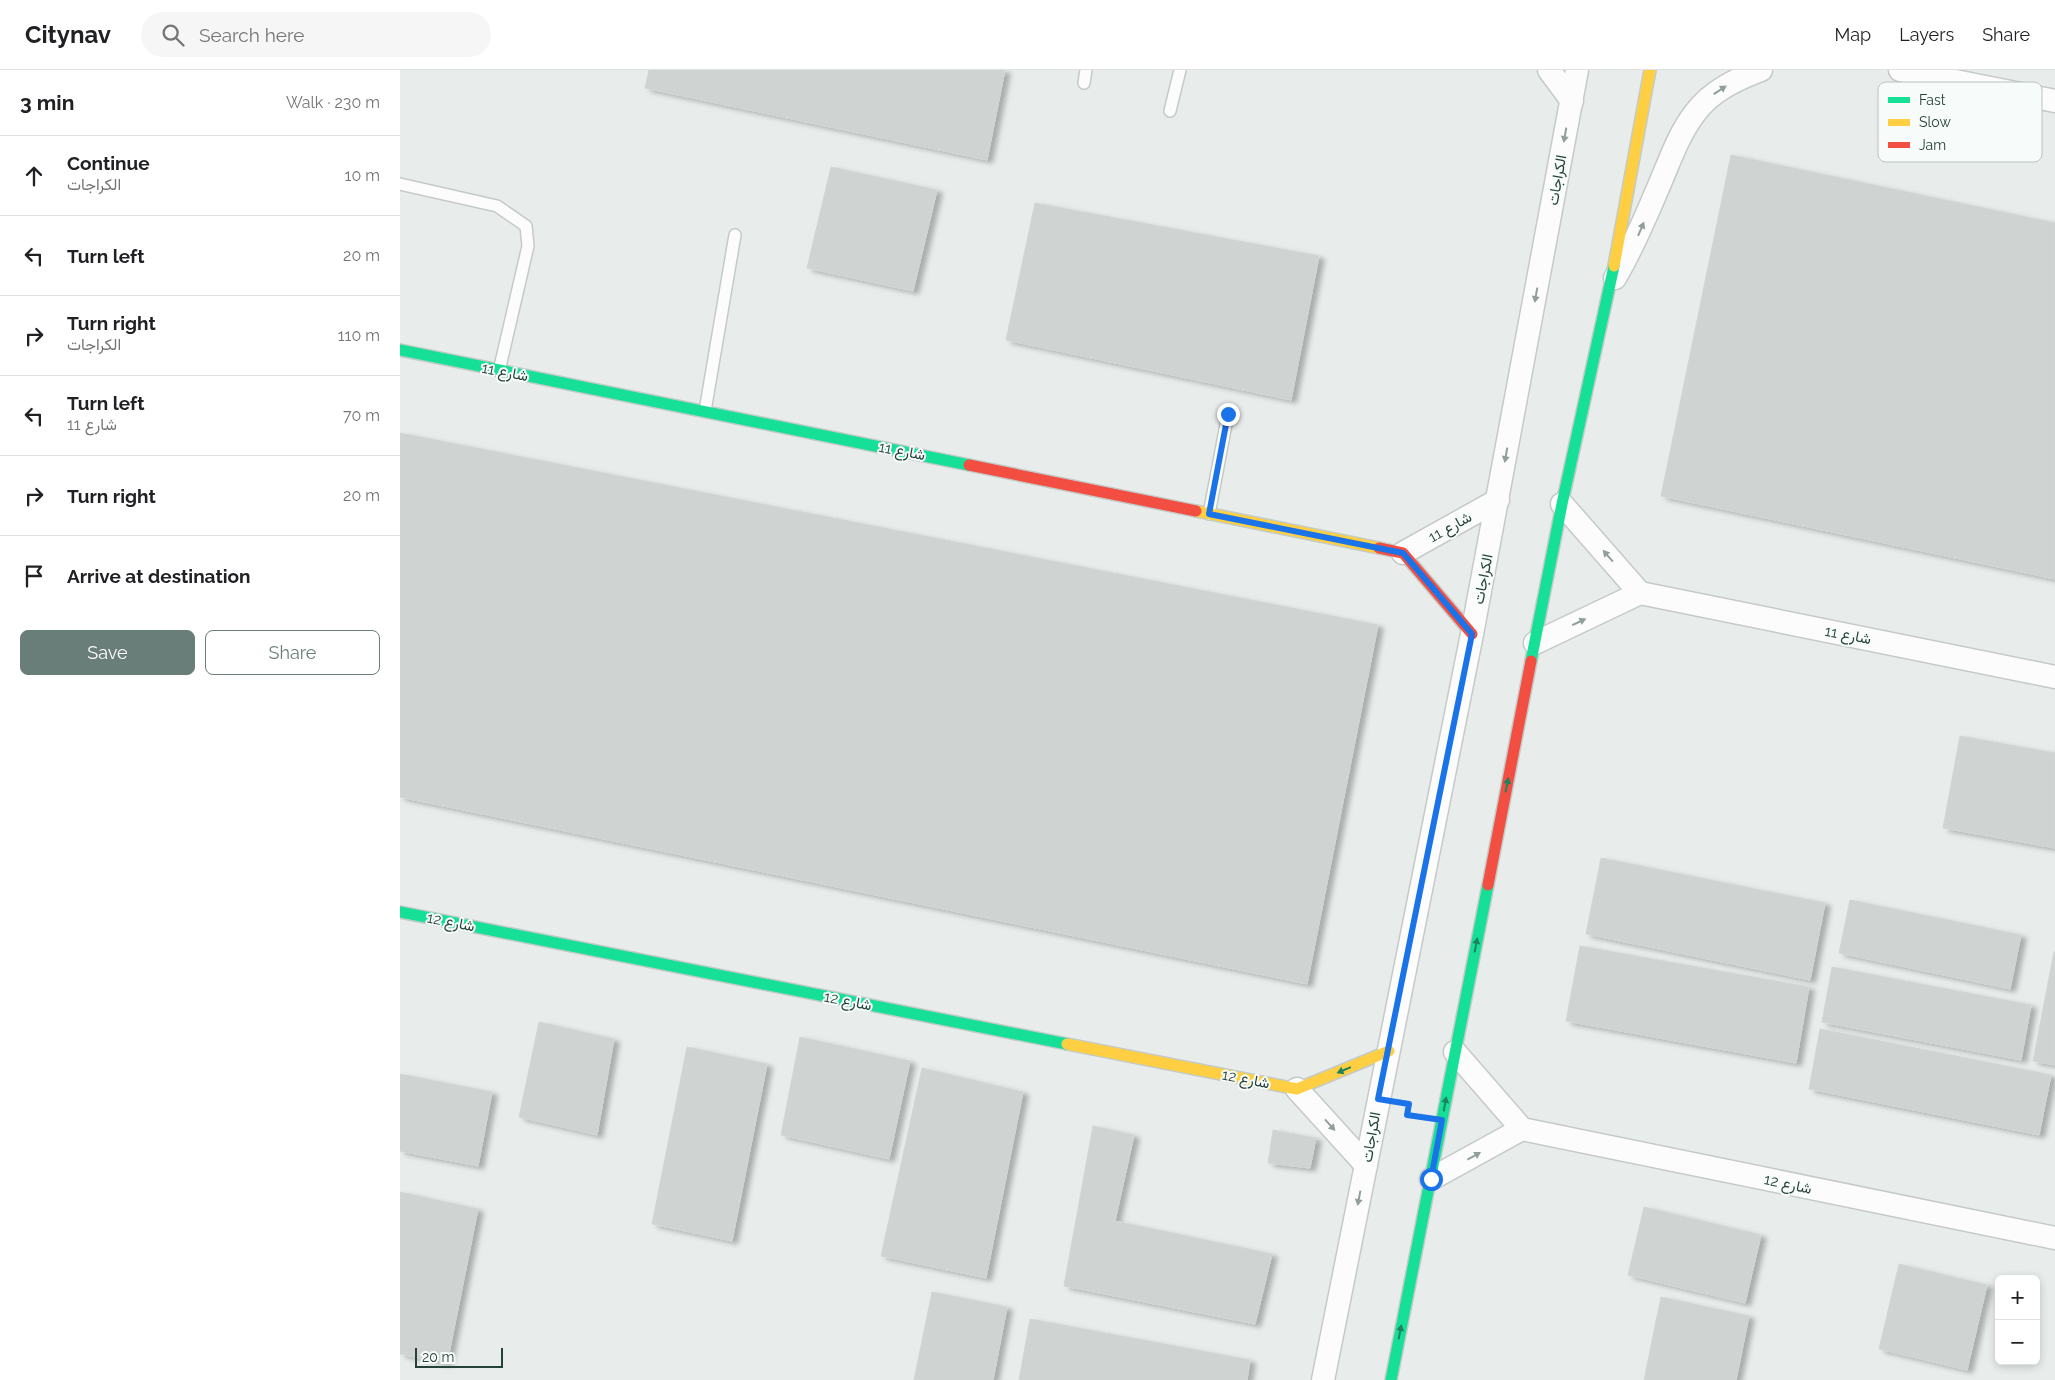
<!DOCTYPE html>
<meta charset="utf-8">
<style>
:root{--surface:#fff;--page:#f6f6f6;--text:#202124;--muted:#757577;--line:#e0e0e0;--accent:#697e78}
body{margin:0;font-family:Raleway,Vazirmatn,sans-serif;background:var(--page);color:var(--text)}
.controls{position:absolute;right:15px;bottom:15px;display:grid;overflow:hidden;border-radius:8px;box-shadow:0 2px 8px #0003}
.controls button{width:45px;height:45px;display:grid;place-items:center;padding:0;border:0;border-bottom:1px solid var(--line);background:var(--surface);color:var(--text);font:25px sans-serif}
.scale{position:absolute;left:15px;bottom:12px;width:88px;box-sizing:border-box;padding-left:5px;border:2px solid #24423a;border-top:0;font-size:14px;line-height:18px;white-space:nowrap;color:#24423a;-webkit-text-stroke:4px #f7fbf9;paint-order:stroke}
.stop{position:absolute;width:15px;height:15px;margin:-11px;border:4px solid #1a73e8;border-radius:50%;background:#fff}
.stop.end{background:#1a73e8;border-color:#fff;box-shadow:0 1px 5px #0008}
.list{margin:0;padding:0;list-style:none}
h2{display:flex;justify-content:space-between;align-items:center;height:65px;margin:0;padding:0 20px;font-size:21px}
h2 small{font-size:16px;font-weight:400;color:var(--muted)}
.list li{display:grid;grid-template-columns:32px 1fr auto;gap:15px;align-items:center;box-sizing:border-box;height:80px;padding:0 20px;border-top:1px solid var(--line)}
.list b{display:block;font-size:19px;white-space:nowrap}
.list p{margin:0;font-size:16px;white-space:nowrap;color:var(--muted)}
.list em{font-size:16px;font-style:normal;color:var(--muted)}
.actions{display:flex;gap:10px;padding:15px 20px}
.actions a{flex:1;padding:11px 0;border:1px solid var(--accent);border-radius:8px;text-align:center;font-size:18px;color:var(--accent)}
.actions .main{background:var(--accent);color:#fff}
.icon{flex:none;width:28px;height:28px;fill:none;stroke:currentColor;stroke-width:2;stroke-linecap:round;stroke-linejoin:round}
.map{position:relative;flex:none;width:1655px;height:1310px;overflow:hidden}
header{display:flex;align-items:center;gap:30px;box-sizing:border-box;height:70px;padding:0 25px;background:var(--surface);border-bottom:1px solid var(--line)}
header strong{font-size:24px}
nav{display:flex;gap:28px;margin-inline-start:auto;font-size:18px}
.search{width:350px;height:45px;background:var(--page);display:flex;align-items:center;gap:12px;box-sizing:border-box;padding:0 18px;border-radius:28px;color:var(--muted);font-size:19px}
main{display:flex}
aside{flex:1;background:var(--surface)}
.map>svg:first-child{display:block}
.building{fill:#cfd4d2;stroke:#d1d6d4;filter:url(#shadow)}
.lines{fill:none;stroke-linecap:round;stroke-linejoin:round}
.lane-casing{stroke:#c5cac8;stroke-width:14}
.street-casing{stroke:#c5cac8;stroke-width:25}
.fast-casing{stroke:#c3cbc8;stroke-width:14}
.slow-casing{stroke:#c3cbc8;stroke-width:14}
.jam-casing{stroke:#c3cbc8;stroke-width:14}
.path{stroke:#c3ccca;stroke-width:3;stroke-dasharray:2.5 4;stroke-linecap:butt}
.lane{stroke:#fcfcfc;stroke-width:11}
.street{stroke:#fcfcfc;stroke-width:22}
.fast{stroke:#16e098;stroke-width:11}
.slow{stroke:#ffcf43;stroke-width:11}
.jam{stroke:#f24e42;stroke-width:11}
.oneway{fill:#909f9b}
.oneway2{fill:#1e8160}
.route{stroke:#1a73e8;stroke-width:6}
.labels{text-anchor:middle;stroke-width:4;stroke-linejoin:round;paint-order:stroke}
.street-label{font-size:15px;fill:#24423a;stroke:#f7fbf9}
.key{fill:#f7fbf9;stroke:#b8c4c0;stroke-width:1}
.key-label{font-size:14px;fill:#24423a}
</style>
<header>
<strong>Citynav</strong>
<div class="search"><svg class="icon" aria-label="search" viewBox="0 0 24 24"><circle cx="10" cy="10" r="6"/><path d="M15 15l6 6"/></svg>Search here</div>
<nav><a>Map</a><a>Layers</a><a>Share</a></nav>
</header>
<main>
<aside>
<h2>3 min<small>Walk · 230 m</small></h2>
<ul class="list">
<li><svg class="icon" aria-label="ahead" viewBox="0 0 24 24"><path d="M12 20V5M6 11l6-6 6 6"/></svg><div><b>Continue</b><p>الكراجات</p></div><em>10 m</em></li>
<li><svg class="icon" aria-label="left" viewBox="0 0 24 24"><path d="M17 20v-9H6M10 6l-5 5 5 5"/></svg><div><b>Turn left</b></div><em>20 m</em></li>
<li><svg class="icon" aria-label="right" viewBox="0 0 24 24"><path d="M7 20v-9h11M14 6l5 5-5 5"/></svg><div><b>Turn right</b><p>الكراجات</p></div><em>110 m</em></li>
<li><svg class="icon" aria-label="left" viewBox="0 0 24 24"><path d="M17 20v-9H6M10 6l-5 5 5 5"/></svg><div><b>Turn left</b><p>شارع 11</p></div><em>70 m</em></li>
<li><svg class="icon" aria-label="right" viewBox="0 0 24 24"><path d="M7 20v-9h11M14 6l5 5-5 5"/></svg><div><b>Turn right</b></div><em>20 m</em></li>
<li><svg class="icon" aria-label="arrive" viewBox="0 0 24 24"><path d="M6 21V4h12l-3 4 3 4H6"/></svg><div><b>Arrive at destination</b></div></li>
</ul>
<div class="actions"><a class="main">Save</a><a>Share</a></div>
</aside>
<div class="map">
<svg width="1655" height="1310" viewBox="0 0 1655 1310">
<defs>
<filter id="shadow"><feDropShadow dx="5.5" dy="3" stdDeviation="2.5" flood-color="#0004"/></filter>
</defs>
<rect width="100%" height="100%" fill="#e8edeb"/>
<!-- building -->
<g class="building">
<path d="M 249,0 L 605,0 L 587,90 L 245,18 Z"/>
<path d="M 1331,85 L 1655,153 L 1655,509 L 1261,426 Z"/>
<path d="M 431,97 L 537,120 L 513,221 L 407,198 Z"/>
<path d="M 635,133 L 919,186 L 891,330 L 606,270 Z"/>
<path d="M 0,363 L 978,555 L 907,914 L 0,727 Z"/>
<path d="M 1560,666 L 1655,683 L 1655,778 L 1543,758 Z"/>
<path d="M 1201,788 L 1425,833 L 1410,910 L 1186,864 Z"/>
<path d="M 1450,830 L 1621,865 L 1610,919 L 1439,883 Z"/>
<path d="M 1180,876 L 1409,917 L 1396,993 L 1166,951 Z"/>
<path d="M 1654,882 L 1655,882 L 1655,995 L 1633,991 Z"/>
<path d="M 1432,897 L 1631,935 L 1621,990 L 1422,952 Z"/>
<path d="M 139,952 L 214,969 L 197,1065 L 119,1047 Z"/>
<path d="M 1420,959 L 1651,1005 L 1639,1065 L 1409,1019 Z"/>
<path d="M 400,967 L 510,991 L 489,1089 L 381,1065 Z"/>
<path d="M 287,977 L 367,994 L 332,1171 L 252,1154 Z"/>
<path d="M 522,998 L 623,1022 L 586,1208 L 481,1186 Z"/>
<path d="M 0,1004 L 92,1022 L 78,1096 L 0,1081 Z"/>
<path d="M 693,1056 L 734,1065 L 715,1151 L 872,1184 L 855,1254 L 664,1216 Z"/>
<path d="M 873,1060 L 916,1068 L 910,1098 L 868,1093 Z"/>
<path d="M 0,1122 L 78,1139 L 47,1293 L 0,1284 Z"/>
<path d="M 1244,1137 L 1361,1165 L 1345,1233 L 1228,1205 Z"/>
<path d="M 1499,1194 L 1587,1215 L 1567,1300 L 1479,1279 Z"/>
<path d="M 532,1222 L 607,1237 L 593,1310 L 514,1310 Z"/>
<path d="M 1261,1227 L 1349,1246 L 1336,1310 L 1244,1310 Z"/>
<path d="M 630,1249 L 850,1290 L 847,1310 L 619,1310 Z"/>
</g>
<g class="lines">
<defs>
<g id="lane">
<path d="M 684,13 L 686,0"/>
<path d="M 770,41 L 780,0"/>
<path d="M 0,114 L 97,136 L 126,156 L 128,176 L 99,301"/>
<path d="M 305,341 L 335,165"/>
<path d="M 809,444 L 828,344"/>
</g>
<g id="street">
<path d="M 1149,0 L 1172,31"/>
<path d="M 1500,0 L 1655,31"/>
<path d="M 1215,208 C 1232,179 1245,149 1258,118 C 1269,93 1278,65 1295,43 C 1311,21 1337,9 1361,0"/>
<path d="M 1162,434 L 1240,523"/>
<path d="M 1003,483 L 1098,430"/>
<path d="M 1135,573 L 1240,523 L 1655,607"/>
<path d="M 1055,982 L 1122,1059 L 1655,1168"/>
<path d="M 897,1019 L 966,1095"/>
<path d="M 1031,1109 L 1122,1059"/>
<path d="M 923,1310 L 1072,564 L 1177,0"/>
</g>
<g id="fast">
<path d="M 0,280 L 569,395"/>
<path d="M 1131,591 L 1162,434 L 1214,196"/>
<path d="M 0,842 L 667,974"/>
<path d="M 991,1310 L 1088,815"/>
</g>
<g id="slow">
<path d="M 1214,196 L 1250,0"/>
<path d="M 796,441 L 979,478"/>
<path d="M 667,974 L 897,1019 L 989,981"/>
</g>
<g id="jam">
<path d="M 569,395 L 796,441"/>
<path d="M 979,478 L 1003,483 L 1072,564"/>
<path d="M 1088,815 L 1131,591"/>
</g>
</defs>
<!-- lane casing -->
<use href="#lane" class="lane-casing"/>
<!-- street casing -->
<use href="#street" class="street-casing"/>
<!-- fast casing -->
<use href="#fast" class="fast-casing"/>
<!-- slow casing -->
<use href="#slow" class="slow-casing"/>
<!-- jam casing -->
<use href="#jam" class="jam-casing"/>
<!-- path -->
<path class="path" d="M 1006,1034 L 1009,1034 L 1007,1045 L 1014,1046"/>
<!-- lane -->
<use href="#lane" class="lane"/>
<!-- street -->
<use href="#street" class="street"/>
<!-- fast -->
<use href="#fast" class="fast"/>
<!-- slow -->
<use href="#slow" class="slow"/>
<!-- jam -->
<use href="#jam" class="jam"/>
</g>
<!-- one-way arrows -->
<defs><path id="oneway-solid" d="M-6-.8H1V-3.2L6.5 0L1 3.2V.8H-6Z" transform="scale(1.25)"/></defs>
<g class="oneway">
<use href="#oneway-solid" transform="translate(1320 20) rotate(-33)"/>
<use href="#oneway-solid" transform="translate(1165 65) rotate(100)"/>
<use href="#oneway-solid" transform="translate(1241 159) rotate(-67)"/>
<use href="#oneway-solid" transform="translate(1136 225) rotate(100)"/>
<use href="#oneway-solid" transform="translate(1106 385) rotate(100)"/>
<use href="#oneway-solid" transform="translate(1208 486) rotate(-131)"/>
<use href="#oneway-solid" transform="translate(1179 552) rotate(-25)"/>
<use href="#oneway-solid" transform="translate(930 1055) rotate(48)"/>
<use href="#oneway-solid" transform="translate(1074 1086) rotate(-29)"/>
<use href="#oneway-solid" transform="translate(959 1128) rotate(101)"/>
</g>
<g class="oneway2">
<use href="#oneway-solid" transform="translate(1107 715) rotate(-79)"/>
<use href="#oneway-solid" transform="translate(1076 875) rotate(-79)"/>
<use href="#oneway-solid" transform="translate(944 1000) rotate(157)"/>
<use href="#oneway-solid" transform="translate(1045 1034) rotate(-80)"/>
<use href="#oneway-solid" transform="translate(1000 1262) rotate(-79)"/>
</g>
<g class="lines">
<!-- route -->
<path class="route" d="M 828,344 L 809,444 L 1003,483 L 1072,564 L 978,1029 L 1009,1034 L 1007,1045 L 1042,1050 L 1031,1109"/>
</g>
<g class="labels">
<!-- street labels -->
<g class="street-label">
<text transform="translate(1157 110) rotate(-80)" y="5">الكراجات</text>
<text transform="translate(105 302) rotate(11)" y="5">شارع 11</text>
<text transform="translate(502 381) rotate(11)" y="5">شارع 11</text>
<text transform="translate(1050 457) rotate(-29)" y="5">شارع 11</text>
<text transform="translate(1083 509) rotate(-79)" y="5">الكراجات</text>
<text transform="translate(1448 565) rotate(11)" y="5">شارع 11</text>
<text transform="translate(51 852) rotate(11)" y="5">شارع 12</text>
<text transform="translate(448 931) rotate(11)" y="5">شارع 12</text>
<text transform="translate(846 1009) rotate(11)" y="5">شارع 12</text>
<text transform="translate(971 1067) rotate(-80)" y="5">الكراجات</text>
<text transform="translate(1388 1114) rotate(12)" y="5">شارع 12</text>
</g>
</g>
<!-- legend -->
<rect x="1478" y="12" width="164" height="80" rx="8" class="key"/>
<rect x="1488" y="27" width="22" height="6" fill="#16e098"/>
<rect x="1488" y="49" width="22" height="7" fill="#ffcf43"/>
<rect x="1488" y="72" width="22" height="6" fill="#f24e42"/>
<g class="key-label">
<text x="1519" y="35">Fast</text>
<text x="1519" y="57">Slow</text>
<text x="1519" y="80">Jam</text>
</g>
</svg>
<div class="controls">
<button>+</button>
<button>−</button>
</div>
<div class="scale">20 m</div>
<div class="stop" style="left:1031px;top:1109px"></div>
<div class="stop end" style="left:828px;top:344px"></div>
</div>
</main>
